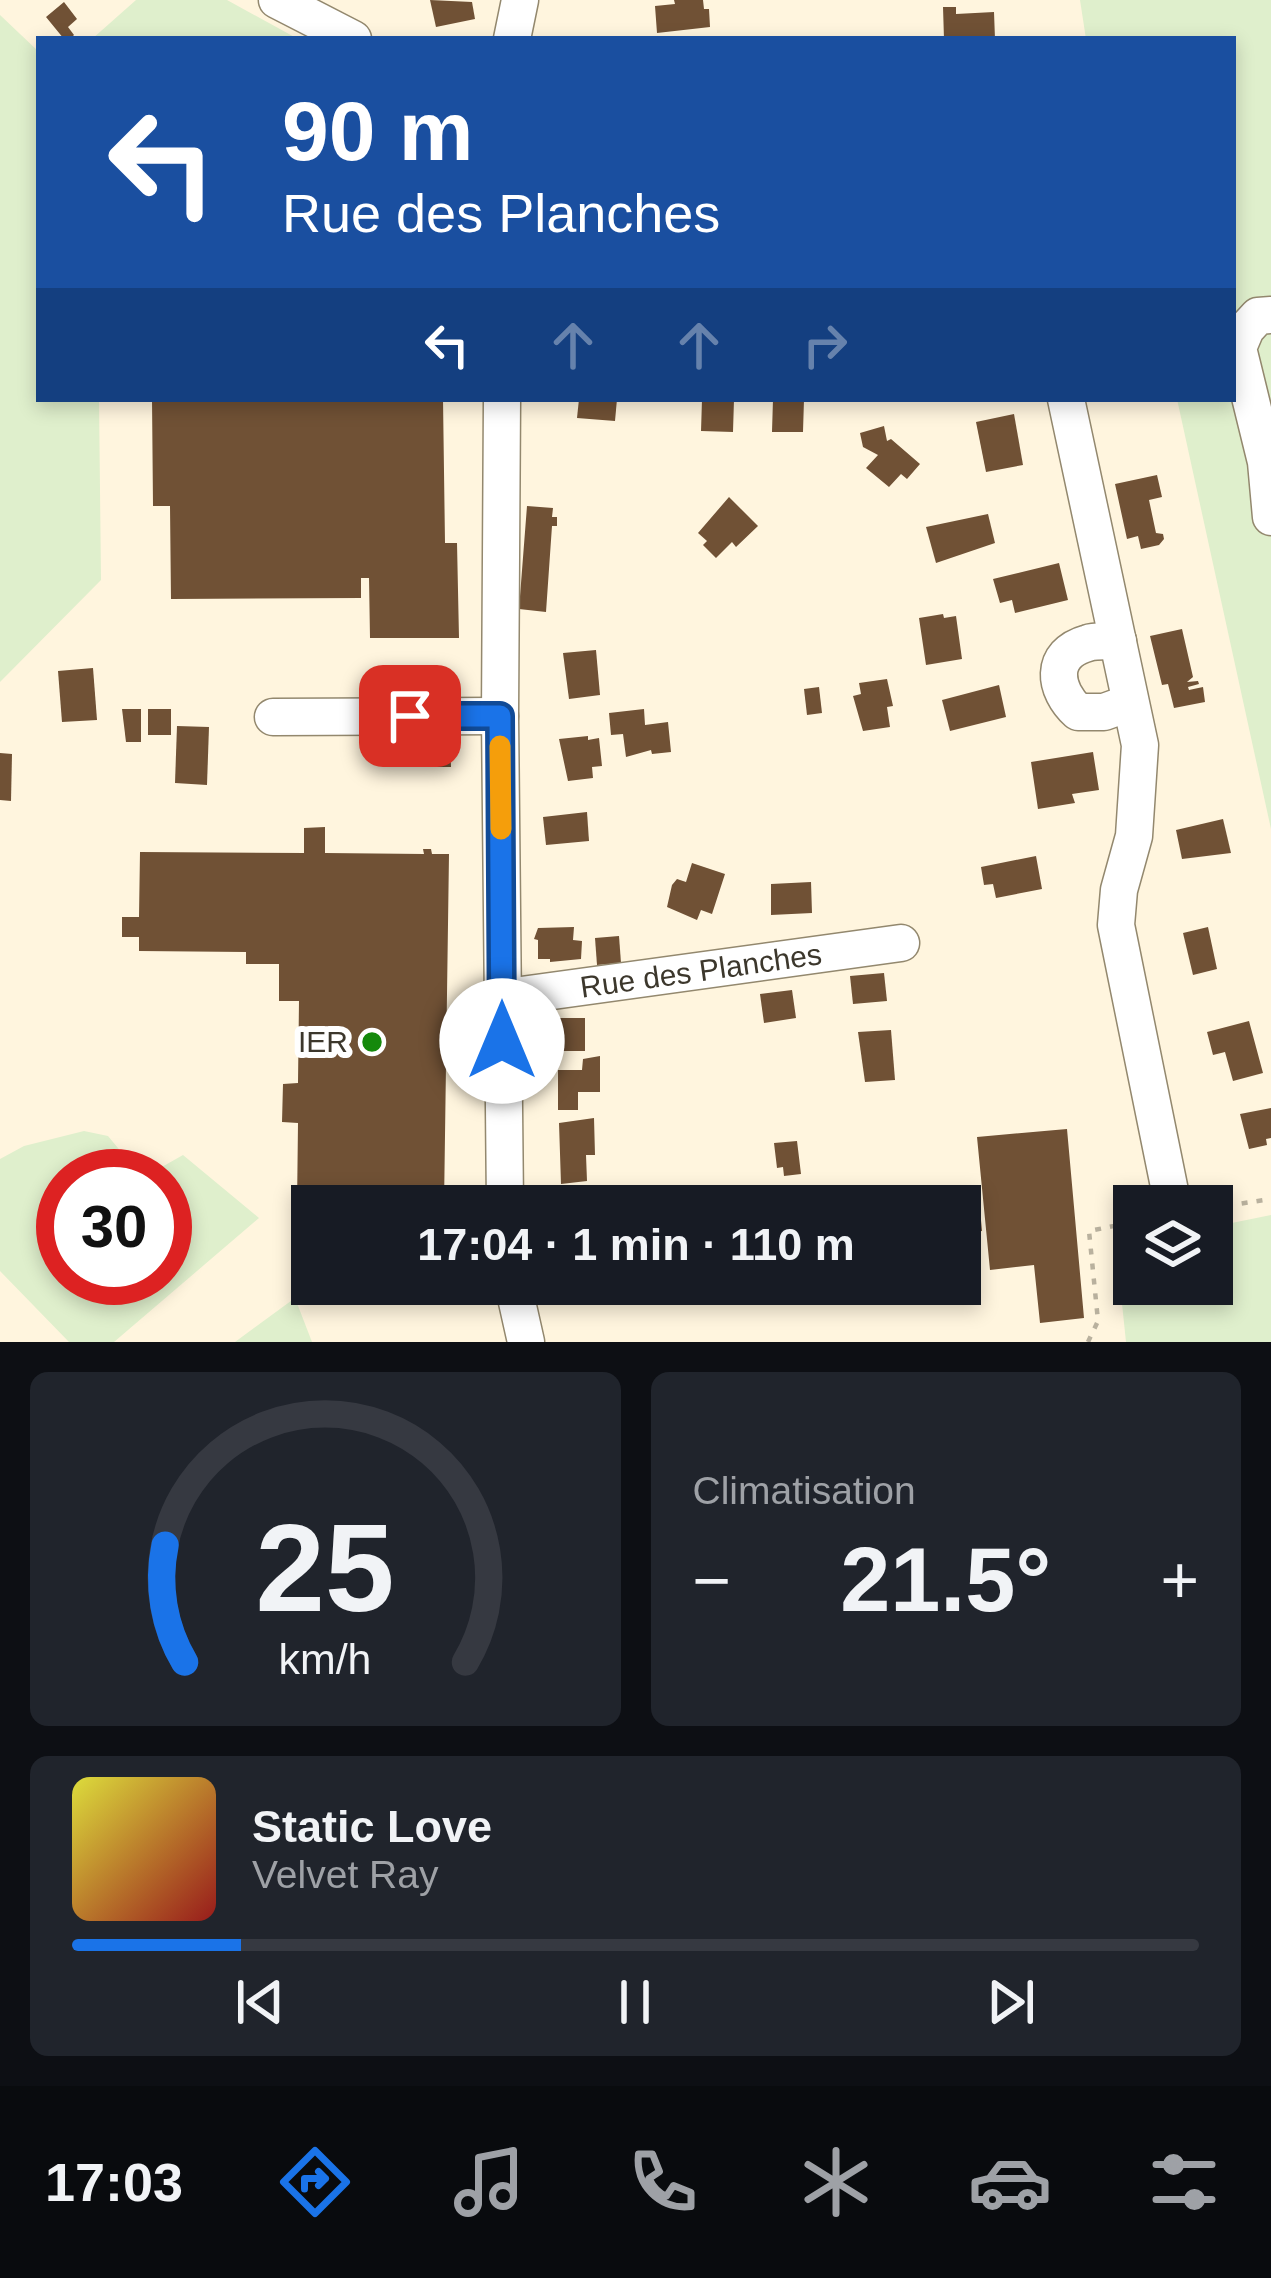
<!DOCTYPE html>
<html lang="fr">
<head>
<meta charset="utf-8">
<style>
	:root { --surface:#171b24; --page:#20242c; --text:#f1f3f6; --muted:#9ea1a6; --line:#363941; --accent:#1a73e8 }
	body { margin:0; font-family:Helvetica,sans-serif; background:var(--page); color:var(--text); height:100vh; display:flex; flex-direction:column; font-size:45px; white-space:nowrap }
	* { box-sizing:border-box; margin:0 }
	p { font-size:39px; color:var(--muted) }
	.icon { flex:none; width:66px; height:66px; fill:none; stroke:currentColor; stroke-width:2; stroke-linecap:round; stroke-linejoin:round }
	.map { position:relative; height:1342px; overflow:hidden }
	.side { display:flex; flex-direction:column; gap:30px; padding:30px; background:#0d0f14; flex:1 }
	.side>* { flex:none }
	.guide { position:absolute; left:36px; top:36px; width:1200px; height:366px; border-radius:0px; box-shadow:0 6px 18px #0003; background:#1a4fa0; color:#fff; overflow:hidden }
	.fabs { position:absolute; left:1113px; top:1185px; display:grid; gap:24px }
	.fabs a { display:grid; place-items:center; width:120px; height:120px; border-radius:0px; background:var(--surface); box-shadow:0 6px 18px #0003; font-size:60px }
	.speed { position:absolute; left:36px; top:1149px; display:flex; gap:24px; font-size:60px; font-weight:700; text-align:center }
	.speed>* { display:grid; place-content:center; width:156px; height:156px; border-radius:50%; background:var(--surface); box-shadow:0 6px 18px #0003; line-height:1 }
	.speed .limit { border:18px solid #d22; background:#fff; color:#111 }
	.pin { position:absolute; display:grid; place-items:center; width:102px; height:102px; color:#fff; margin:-51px; border-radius:24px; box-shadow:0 6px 18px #0006 }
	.me { position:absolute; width:132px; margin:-66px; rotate:0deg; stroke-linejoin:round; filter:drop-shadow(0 0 9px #0008) }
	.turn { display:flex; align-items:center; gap:42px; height:252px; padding:0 48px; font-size:54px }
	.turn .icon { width:156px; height:156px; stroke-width:2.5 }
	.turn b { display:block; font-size:84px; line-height:102px }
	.lanes { display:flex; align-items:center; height:114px; padding:0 48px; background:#0003; justify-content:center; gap:60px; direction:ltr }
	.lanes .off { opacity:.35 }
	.big { font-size:90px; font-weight:600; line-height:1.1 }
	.side .widget { flex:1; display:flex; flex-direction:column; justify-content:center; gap:18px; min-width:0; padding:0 42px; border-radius:18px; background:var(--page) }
	.side .dial { align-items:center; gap:0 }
	.dial svg { height:312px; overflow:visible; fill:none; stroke:var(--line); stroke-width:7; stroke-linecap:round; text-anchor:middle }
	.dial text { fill:var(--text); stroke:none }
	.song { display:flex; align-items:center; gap:36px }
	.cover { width:144px; height:144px; border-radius:18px; background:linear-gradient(135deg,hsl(60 70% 55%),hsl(0 70% 35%)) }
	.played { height:12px; border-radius:6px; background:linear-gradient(90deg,var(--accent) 15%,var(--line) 15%) }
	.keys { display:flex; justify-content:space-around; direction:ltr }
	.heat { display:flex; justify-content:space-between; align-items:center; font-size:66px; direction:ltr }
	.side .tiles { flex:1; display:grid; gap:30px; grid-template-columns:1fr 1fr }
	.widget:last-child { grid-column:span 2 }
	.trip { position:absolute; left:291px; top:1185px; width:690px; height:120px; border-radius:0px; background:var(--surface); box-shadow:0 6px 18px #0003; font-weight:600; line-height:120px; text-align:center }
	.menu { display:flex; height:192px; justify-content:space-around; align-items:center; background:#090b0e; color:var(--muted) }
	.menu .icon { width:84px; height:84px }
	.menu .current { color:var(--accent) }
	.menu b { font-size:54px; color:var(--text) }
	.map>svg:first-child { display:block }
	.green { fill:#dfefcc; fill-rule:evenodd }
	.building { fill:#705135 }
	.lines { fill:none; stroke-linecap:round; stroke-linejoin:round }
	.minor-casing { stroke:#93886e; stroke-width:39 }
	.path { stroke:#b9b19e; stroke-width:4.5; stroke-dasharray:6 9; stroke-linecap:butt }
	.minor { stroke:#fff; stroke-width:36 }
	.route-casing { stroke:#114b97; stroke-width:30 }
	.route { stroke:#1a73e8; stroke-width:21 }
	.slow { stroke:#f59e0b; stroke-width:21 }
	.poi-dot { fill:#15890c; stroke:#fff; stroke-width:4.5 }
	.labels { text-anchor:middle; stroke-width:12; stroke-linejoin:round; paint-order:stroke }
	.street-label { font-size:30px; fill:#3c372c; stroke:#fff }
	.poi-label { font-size:30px; fill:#3c372c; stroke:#fff; text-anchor:end }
</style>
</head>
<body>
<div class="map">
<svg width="1271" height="1342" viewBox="0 0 1271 1342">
	<rect width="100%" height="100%" fill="#fff5de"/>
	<!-- green -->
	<g class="green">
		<path d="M136 0H227L298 39H92Z"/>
		<path d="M1080 0H1271V829L1177 399H1233V39H1086Z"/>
		<path d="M0 15 39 52V399H99L101 580 0 682Z"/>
		<path d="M84 1131 108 1136 128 1160 153 1172 183 1155 259 1218 114 1342H69L0 1271V1159L24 1146ZM63 1176H165V1278H63Z"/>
		<path d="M1271 1215V1342H1126L1116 1246 1134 1242V1284H1212V1227Z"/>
		<path d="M295 1298 312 1342H235Z"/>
	</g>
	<!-- building -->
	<g class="building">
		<path d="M430 0 472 2 475 19 436 27Z"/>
		<path d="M674 0H703L704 9H709L710 27 657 33 655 6 675 4Z"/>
		<path d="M64 2 77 19 68 27 74 35 70 39H64L46 17Z"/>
		<path d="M943 7H956V14L994 12 995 39H944Z"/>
		<path d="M152 399H443L445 543H457L459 638H370L369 578H361V598L171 599 170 506H153Z"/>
		<path d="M579 399H617L615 421 577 418Z"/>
		<path d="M702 399H734L733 432 701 431Z"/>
		<path d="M773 399H804L803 432H772Z"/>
		<path d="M1014 414 1023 465 986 472 976 422Z"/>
		<path d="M884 426 887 441 891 439 920 464 907 479 901 474 889 487 866 468 878 455 863 447 860 433Z"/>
		<path d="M1157 475 1162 497 1149 500 1156 533 1163 534 1164 539 1159 545 1141 549 1138 536 1127 539 1115 484Z"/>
		<path d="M729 497 758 526 736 547 732 542 716 558 703 545 707 541 698 533Z"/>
		<path d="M527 506 553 508 552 517H557V526H552L546 612 519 609Z"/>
		<path d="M988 514 995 543 936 563 926 527Z"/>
		<path d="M1059 563 1068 600 1015 613 1012 600 1000 603 993 579Z"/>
		<path d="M943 614 944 618 956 616 962 659 926 665 919 618Z"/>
		<path d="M1182 629 1193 677 1187 682 1198 681 1199 684 1188 687 1189 690 1203 687 1205 702 1174 708 1168 684 1162 685 1150 636Z"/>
		<path d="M596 650 600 695 569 699 563 653Z"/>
		<path d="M93 668 97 720 62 722 58 671Z"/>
		<path d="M887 679 893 706 887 707 890 727 863 731 853 696 861 694 859 683Z"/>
		<path d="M999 685 1006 717 950 731 942 700Z"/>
		<path d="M819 687 822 713 807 715 804 689Z"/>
		<path d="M122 709H141V742H126Z"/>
		<rect x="148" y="709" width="23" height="26"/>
		<path d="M644 709 645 725 668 722 671 752 652 754 651 750 626 757 623 734 611 735 609 713Z"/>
		<path d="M177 726 209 727 207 785 175 783Z"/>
		<path d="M421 732H442V737H450L451 767H397V736L421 737Z"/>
		<path d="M588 736V740L599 738 602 766 592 767 593 778 568 781 559 739Z"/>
		<path d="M1093 752 1099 790 1072 794 1075 803 1038 809 1031 762Z"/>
		<path d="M0 753 12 754 11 801 0 800Z"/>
		<path d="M587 812 589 841 546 845 543 817Z"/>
		<path d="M1223 819 1231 853 1182 859 1176 830Z"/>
		<path d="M325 827V853L424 854 423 849H431L432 854H449L444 1206 297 1207 298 1123 282 1122 283 1084 298 1083 299 1001H279V964H246V952L139 951V937H122V917H139L140 852 304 853V828Z"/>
		<path d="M1036 856 1042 889 996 898 993 884 984 885 981 867Z"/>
		<path d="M692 863 725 874 712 914 701 910 697 920 667 907 672 885 677 879 686 882Z"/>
		<path d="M811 882 812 913 771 915V884Z"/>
		<path d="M574 927 573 940 582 941 581 959 550 962V959H538V940L534 939 538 928Z"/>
		<path d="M1208 927 1217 969 1193 975 1183 933Z"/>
		<path d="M619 936 621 963 597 965 595 938Z"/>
		<path d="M884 973 887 1001 853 1004 850 976Z"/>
		<path d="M792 990 796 1018 764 1023 760 994Z"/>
		<rect x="541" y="1018" width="44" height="33"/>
		<path d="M1249 1021 1263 1073 1233 1081 1225 1052 1213 1055 1207 1032Z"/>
		<path d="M891 1030 895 1080 865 1082 858 1032Z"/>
		<path d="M600 1056V1092H578V1110H558V1070H582L583 1059Z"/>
		<path d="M1271 1108V1138L1266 1139 1267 1145 1249 1149 1240 1114Z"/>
		<path d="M594 1118 595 1155H586L587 1181 561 1184 559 1123Z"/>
		<path d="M1067 1129 1084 1318 1040 1323 1034 1265 990 1270 977 1137Z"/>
		<path d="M797 1141 801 1174 784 1176 783 1167 777 1168 774 1143Z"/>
		<path d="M980 1209 982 1231 960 1234V1211Z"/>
	</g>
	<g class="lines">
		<!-- minor casing -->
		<g class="minor-casing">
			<g id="minor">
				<path d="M277 0 353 39"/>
				<path d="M512 39 520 0"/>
				<path d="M1271 315 1258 316 1246 329 1238 348 1266 462 1271 517"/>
				<path d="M502 399 500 716 505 1206"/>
				<path d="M1066 399 1140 745 1134 836 1119 890 1116 925 1173 1206"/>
				<path d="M1118 641C1109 642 1096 640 1088 643 1048 654 1054 690 1078 712H1104L1129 703"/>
				<path d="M273 717 500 716"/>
				<path d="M501 998 901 943"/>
				<path d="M513 1284 526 1342"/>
			</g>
		</g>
		<!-- path -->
		<g class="path">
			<path d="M1212 1208 1271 1199"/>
			<path d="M1088 1342 1098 1321 1089 1231 1134 1222"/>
		</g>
		<!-- minor -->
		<use href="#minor" class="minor"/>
	</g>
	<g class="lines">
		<!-- route casing -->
		<g class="route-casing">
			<path id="route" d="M410 716H500L502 1041"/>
		</g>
		<!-- route -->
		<use href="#route" class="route"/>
		<!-- slow -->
		<path class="slow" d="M500 746 501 829"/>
	</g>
	<!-- markers -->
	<circle class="poi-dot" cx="372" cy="1042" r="12"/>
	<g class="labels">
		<!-- street labels -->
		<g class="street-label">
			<text transform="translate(701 971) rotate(-8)" y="10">Rue des Planches</text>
		</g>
		<!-- poi labels -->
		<g class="poi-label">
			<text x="348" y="1052">IER</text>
		</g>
	</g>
</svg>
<div class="fabs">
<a><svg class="icon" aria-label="layers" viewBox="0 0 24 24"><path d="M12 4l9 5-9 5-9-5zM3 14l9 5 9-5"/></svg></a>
</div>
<div class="speed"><div class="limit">30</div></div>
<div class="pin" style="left:410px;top:716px;background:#d93025"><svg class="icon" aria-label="arrive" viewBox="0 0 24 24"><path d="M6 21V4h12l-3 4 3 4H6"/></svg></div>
<svg class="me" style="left:502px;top:1041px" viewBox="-20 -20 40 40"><circle r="19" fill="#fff"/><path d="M0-13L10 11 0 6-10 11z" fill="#1a73e8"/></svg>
<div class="trip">17:04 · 1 min · 110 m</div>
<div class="guide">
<div class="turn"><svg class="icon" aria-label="left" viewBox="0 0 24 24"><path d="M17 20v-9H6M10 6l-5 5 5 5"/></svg><div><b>90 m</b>Rue des Planches</div></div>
<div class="lanes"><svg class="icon" aria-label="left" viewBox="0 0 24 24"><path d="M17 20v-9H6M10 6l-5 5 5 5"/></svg><svg class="icon off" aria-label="ahead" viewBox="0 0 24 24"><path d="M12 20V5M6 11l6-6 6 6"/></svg><svg class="icon off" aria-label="ahead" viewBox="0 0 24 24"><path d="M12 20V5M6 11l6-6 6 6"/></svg><svg class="icon off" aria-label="right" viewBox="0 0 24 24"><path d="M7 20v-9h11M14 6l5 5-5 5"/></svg></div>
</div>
</div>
<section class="side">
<div class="tiles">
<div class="widget dial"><svg viewBox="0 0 100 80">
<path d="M14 69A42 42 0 1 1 86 69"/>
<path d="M14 69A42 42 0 0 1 9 39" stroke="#1a73e8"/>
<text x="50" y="56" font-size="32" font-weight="700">25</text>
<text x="50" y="72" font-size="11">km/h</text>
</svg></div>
<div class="widget"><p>Climatisation</p>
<div class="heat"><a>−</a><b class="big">21.5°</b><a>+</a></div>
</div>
<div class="widget">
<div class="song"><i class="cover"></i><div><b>Static Love</b><p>Velvet Ray</p></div></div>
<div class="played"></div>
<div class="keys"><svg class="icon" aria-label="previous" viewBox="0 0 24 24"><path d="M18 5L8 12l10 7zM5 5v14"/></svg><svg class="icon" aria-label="pause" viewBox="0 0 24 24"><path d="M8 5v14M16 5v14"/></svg><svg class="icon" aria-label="next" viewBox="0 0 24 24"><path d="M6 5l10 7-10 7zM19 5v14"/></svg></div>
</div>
</div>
</section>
<nav class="menu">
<b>17:03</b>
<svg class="icon current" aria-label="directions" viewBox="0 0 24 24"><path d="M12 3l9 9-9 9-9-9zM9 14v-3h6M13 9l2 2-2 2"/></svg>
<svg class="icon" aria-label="music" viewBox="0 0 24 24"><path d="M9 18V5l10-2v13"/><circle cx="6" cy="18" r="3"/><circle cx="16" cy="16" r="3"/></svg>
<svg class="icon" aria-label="phone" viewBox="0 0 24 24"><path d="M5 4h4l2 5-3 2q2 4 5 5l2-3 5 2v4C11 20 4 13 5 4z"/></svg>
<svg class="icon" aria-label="climate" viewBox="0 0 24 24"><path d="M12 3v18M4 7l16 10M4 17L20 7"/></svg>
<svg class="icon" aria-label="car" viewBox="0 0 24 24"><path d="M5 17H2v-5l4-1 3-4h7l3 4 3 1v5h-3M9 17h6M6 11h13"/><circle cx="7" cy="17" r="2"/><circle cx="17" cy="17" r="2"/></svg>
<svg class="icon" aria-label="filters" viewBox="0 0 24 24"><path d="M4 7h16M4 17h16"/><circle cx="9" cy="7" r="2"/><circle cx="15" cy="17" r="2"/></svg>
</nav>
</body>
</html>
